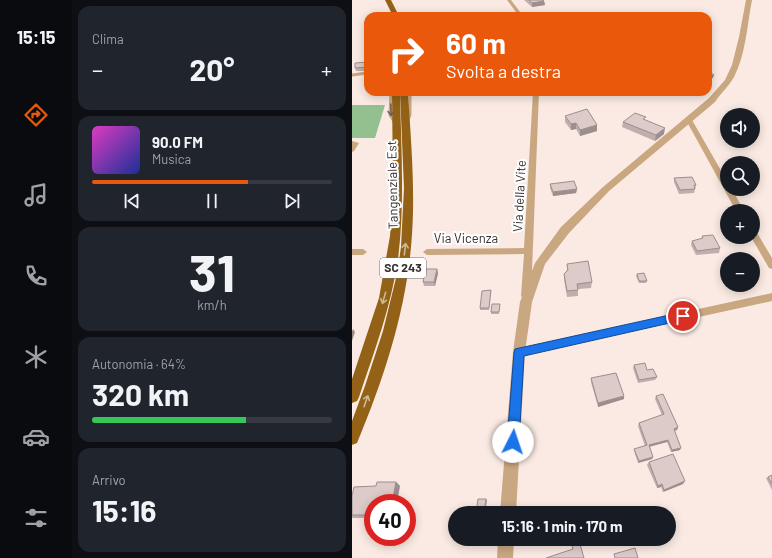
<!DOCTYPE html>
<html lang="it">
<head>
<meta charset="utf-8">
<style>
	:root { --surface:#171b24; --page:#20242c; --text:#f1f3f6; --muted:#9ea1a6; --line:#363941; --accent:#ea580c }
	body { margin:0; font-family:Barlow,sans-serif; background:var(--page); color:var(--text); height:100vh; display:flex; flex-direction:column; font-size:15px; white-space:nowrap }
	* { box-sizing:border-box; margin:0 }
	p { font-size:13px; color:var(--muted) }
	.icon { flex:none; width:22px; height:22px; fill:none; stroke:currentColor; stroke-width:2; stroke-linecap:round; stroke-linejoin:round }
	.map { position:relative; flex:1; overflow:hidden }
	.details { display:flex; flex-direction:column; gap:6px; padding:6px; background:#0d0f14; width:280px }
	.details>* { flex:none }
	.guide { position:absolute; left:12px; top:12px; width:348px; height:84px; border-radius:12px; box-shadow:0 2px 10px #0003; background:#ea580c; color:#fff; overflow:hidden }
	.tools { position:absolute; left:368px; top:108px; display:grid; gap:8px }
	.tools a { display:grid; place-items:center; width:40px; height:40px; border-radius:50%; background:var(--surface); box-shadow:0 2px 10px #0003; font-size:20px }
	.speed { position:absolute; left:12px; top:494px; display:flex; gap:8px; font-size:20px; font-weight:700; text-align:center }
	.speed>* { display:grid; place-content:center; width:52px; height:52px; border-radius:50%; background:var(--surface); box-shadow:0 2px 10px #0003; line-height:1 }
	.speed .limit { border:6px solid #d22; background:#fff; color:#111 }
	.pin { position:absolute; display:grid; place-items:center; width:34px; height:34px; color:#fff; margin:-17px; border:2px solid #fff; border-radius:50%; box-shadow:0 1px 4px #0007 }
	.me { position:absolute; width:44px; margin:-22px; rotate:4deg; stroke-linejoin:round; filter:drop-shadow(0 0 3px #0008) }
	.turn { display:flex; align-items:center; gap:14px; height:84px; padding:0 16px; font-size:18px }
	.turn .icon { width:52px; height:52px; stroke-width:2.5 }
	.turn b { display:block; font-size:28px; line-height:34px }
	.big { font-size:30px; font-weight:700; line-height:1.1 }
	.details .widget { flex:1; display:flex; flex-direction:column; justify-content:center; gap:6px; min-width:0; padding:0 14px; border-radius:12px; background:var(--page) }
	.details .dial { align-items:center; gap:0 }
	.dial b { font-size:52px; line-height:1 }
	.song { display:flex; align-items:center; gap:12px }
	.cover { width:48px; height:48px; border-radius:6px; background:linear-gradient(135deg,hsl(310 70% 55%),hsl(230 70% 35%)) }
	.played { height:4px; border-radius:2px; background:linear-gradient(90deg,var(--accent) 65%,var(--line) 65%) }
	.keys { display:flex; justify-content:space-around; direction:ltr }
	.heat { display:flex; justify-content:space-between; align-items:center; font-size:22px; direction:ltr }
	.charge { height:6px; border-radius:3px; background:linear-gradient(90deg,#34c759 64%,var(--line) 0) }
	.trip { position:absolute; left:96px; top:506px; width:228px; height:40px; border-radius:20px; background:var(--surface); box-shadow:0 2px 10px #0003; font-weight:700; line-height:40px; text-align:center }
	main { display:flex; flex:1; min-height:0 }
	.tabs { display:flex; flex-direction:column; width:72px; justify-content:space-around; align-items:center; background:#090b0e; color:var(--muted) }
	.tabs .icon { width:28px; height:28px }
	.tabs .selected { color:var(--accent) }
	.tabs b { font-size:18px; color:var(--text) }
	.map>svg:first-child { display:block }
	.forest { fill:#94c08f }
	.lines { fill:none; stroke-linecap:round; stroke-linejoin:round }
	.service { stroke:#c8a781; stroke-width:3 }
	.minor { fill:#c8a781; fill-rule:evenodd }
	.tertiary { fill:#c8a781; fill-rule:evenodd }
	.trunk { fill:#936216; fill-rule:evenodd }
	.wall { fill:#beafad }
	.shaded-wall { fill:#9b8e8d }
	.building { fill:#ddcbc9; stroke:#9b8e8d }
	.oneway { stroke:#70604f }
	.oneway2 { stroke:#ceb896 }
	.route { fill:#1a73e8; stroke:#114b97 }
	.labels { text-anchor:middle; stroke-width:4; stroke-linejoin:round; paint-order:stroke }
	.shield { fill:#fff; stroke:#726e6d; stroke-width:1 }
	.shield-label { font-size:12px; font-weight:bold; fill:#36302e }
	.street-label { font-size:13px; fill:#36302e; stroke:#fff }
</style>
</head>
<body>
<main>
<nav class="tabs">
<b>15:15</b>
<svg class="icon selected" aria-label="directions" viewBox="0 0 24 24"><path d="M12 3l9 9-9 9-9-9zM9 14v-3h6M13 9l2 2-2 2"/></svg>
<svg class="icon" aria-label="music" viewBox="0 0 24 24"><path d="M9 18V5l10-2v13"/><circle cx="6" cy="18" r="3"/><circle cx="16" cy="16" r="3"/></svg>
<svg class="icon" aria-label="phone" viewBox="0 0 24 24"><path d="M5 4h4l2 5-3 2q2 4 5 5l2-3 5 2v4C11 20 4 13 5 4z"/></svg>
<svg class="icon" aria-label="climate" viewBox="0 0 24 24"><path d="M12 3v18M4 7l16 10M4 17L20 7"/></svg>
<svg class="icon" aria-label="car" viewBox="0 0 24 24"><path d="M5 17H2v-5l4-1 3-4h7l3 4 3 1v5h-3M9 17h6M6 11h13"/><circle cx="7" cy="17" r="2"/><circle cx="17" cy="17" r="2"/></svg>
<svg class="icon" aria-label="filters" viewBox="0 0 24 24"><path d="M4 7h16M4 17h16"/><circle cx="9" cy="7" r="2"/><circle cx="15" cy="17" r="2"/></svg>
</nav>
<section class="details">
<div class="widget"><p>Clima</p>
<div class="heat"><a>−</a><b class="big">20°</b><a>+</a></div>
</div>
<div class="widget">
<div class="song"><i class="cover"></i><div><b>90.0 FM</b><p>Musica</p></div></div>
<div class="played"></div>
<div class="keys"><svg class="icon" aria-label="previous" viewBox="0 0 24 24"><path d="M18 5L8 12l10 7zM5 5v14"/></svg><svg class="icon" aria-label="pause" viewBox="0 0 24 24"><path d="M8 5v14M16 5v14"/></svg><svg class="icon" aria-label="next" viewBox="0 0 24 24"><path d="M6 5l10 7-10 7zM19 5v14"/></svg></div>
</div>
<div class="widget dial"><b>31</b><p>km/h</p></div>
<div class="widget"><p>Autonomia · 64%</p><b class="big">320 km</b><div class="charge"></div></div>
<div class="widget"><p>Arrivo</p><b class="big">15:16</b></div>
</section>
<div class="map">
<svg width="420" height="558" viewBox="0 0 420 558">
	<rect width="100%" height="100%" fill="#faeae3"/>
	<!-- forest -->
	<path class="forest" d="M0 105H33L23 138H0Z"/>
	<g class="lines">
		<!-- service -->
		<g class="service">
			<path d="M0 75 15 73"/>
			<path d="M39 92 38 115 43 123"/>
			<path d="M55 122 58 115V92"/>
		</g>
		<!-- minor -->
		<g class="minor">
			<path d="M155 0H159L171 16H167Z"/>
			<path d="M181 92H187L179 296 177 299H171L169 296 172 254 75 255 71 252 75 249 172 248Z"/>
			<path d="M337 118 340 120 375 181V189H380L392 211H384L334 120Z"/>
			<path d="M0 141 7 143 2 151 0 152Z"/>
			<path d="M401 230 404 231 420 258V269L417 268 399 237H401Z"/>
			<path d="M0 249H11L15 252 11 255H0Z"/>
			<path d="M420 293V301L167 356 163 355 162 352 163 349 167 348Z"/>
		</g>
		<!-- tertiary -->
		<g class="tertiary">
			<path d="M394 0H400C395 25 394 54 382 77 377 86 369 93 363 102L257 191 217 233 193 264 180 302 173 352 164 513H148L161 352 168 302 183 263 209 227 251 187 357 98 373 80 380 65 387 37Z"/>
			<path d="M146 539H162L161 558H145Z"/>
		</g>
		<!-- trunk -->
		<g class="trunk">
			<path d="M33 0H39L47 16H41Z"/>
			<path d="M40 92H48C49 148 53 204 46 259 39 307 22 352 7 397L5 401 0 403V379L27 298 38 236 41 188Z"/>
			<path d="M48 92H56C59 143 64 195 59 247 53 314 31 381 5 443L0 445V421L13 386 31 331 45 274 49 247 52 188Z"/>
		</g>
	</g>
	<!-- wall -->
	<g class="wall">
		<path d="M172 0H191L192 1 193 5 180 7Z"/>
		<path d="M16 62V71H4L3 68Z"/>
		<path d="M213 116 245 125V131L228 136 224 129 219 130 213 122Z"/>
		<path d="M293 120 312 134 303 141 270 127 271 122Z"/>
		<path d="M322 178 344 185 342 193 327 194 322 182Z"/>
		<path d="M198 184 225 189 224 193 201 196 198 188Z"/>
		<path d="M350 236 368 248 367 253 344 255 339 245 340 241 350 239Z"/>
		<path d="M215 264 240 282 239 288 226 289V296L215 297 212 279V274L215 270Z"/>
		<path d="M85 269 86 273 83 286H72L71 282Z"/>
		<path d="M285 274 295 281 294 283H287L284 276Z"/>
		<path d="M139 290V292L137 310H128V308Z"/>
		<path d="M148 304 147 314H139V312Z"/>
		<path d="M282 365 295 370 305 377 303 380 286 383 281 368Z"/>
		<path d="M239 378 272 399 246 407 239 382Z"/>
		<path d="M304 396 326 427 325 430 322 431 328 450 319 452 315 442 297 447 301 457 300 459 286 463 282 451V449L293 446 286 426 287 423 310 415 303 399Z"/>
		<path d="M297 462 331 484 311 492 309 487 305 488 295 465Z"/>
		<path d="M420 475V490L414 478Z"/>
		<path d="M44 482 48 486 21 503V518H0V496L24 486Z"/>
	</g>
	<!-- shaded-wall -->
	<g class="shaded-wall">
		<path d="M192 1 193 5 180 7V3Z"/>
		<path d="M362 75 361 78 356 80V76Z"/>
		<path d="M224 123V129L219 130V124Z"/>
		<path d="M245 125V131L228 136V130Z"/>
		<path d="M313 128 312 134 303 141 304 135Z"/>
		<path d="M225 189 224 193 201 196V192Z"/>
		<path d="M85 269 86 273 83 286 82 282Z"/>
		<path d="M1 329 3 332 0 341V331Z"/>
		<path d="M272 396V399L246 407V403Z"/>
		<path d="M326 427 325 430 320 431 322 429Z"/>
		<path d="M316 440 315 442 296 447 297 445Z"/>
		<path d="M329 448 328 450 319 452 320 450Z"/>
		<path d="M301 457 300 459 286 463 287 461Z"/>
		<path d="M333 481 331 484 311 492 312 490Z"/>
		<path d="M44 482 48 486 45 503H40Z"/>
		<path d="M310 484 309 487 305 488 306 486Z"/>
		<path d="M134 499 135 500 133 513H132Z"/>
	</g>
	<!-- building -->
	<g class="building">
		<path d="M177 0H191L192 1 180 3Z"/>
		<path d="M16 62V67L3 68V63Z"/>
		<path d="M356 71 362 75 356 76Z"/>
		<path d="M235 109 245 125 228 130 224 123 219 124 213 116Z"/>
		<path d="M283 113 294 117 291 119 313 128 304 135 271 122Z"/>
		<path d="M340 177 344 185H342L343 189 328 190 322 178Z"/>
		<path d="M222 181 225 189 201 192 198 184Z"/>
		<path d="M361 235 368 248 345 251 340 241 351 238 350 236Z"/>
		<path d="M236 261 240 282 225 284 226 290 215 291 212 274 216 270 215 264Z"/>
		<path d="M74 269H85L82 282H71Z"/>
		<path d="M292 273 295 281H287L285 274Z"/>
		<path d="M139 290 137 308H128L130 291Z"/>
		<path d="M140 304H148L147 312H139Z"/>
		<path d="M293 363 295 370 301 369 305 377 287 380 282 365Z"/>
		<path d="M264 373 272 396 246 403 239 378Z"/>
		<path d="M311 394 326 427 322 429 329 448 320 450 316 440 297 445 301 457 287 461 282 449 295 445 287 423 312 414 304 396Z"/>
		<path d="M321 454 333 481 312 490 310 484 306 486 297 462Z"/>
		<path d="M420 475V484L416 477Z"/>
		<path d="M25 482H44L40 503H21V515H0V496L2 487 24 486Z"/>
		<path d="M126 499H134L132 513H124Z"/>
		<path d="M218 539H231L232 543 228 544 232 558H194L221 549Z"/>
		<path d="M283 548 286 558H263L262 554Z"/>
	</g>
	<!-- one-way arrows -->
	<defs><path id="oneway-shaft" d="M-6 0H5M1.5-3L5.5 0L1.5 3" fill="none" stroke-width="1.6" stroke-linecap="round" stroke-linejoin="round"/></defs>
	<use class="oneway" href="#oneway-shaft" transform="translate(39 110) rotate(88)"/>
	<g class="oneway2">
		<use href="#oneway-shaft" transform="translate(53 249) rotate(-83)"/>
		<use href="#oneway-shaft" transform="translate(32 298) rotate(106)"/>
		<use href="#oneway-shaft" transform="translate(14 401) rotate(-71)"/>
	</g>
	<!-- route -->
	<path class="route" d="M331 312 334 313 335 316 334 319 331 320 172 356 167 442 165 446 161 448 157 446 155 442 162 352 163 349Z"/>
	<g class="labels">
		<!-- shield labels -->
		<rect class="shield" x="28" y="258" width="46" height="20" rx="3"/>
		<g class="shield-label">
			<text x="51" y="272">SC 243</text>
		</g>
		<!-- street labels -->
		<g class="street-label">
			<text transform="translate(40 185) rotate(-91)" y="5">Tangenziale Est</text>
			<text transform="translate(167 196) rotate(-87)" y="5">Via della Vite</text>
			<text x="114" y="243">Via Vicenza</text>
		</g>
	</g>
</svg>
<div class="tools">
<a><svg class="icon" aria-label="sound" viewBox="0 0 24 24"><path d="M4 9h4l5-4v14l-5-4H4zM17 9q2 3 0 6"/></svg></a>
<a><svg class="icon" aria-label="search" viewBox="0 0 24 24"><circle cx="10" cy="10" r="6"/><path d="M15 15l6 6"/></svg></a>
<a>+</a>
<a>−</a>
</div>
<div class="speed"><div class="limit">40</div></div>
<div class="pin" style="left:331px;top:316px;background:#d93025"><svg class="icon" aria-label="arrive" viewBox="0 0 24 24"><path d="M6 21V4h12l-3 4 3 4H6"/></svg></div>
<svg class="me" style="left:161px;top:442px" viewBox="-20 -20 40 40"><circle r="19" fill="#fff"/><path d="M0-13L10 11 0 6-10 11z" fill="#1a73e8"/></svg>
<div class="trip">15:16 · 1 min · 170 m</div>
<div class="guide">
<div class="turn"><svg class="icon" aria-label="right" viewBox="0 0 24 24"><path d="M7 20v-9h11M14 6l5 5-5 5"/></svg><div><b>60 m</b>Svolta a destra</div></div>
</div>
</div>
</main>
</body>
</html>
